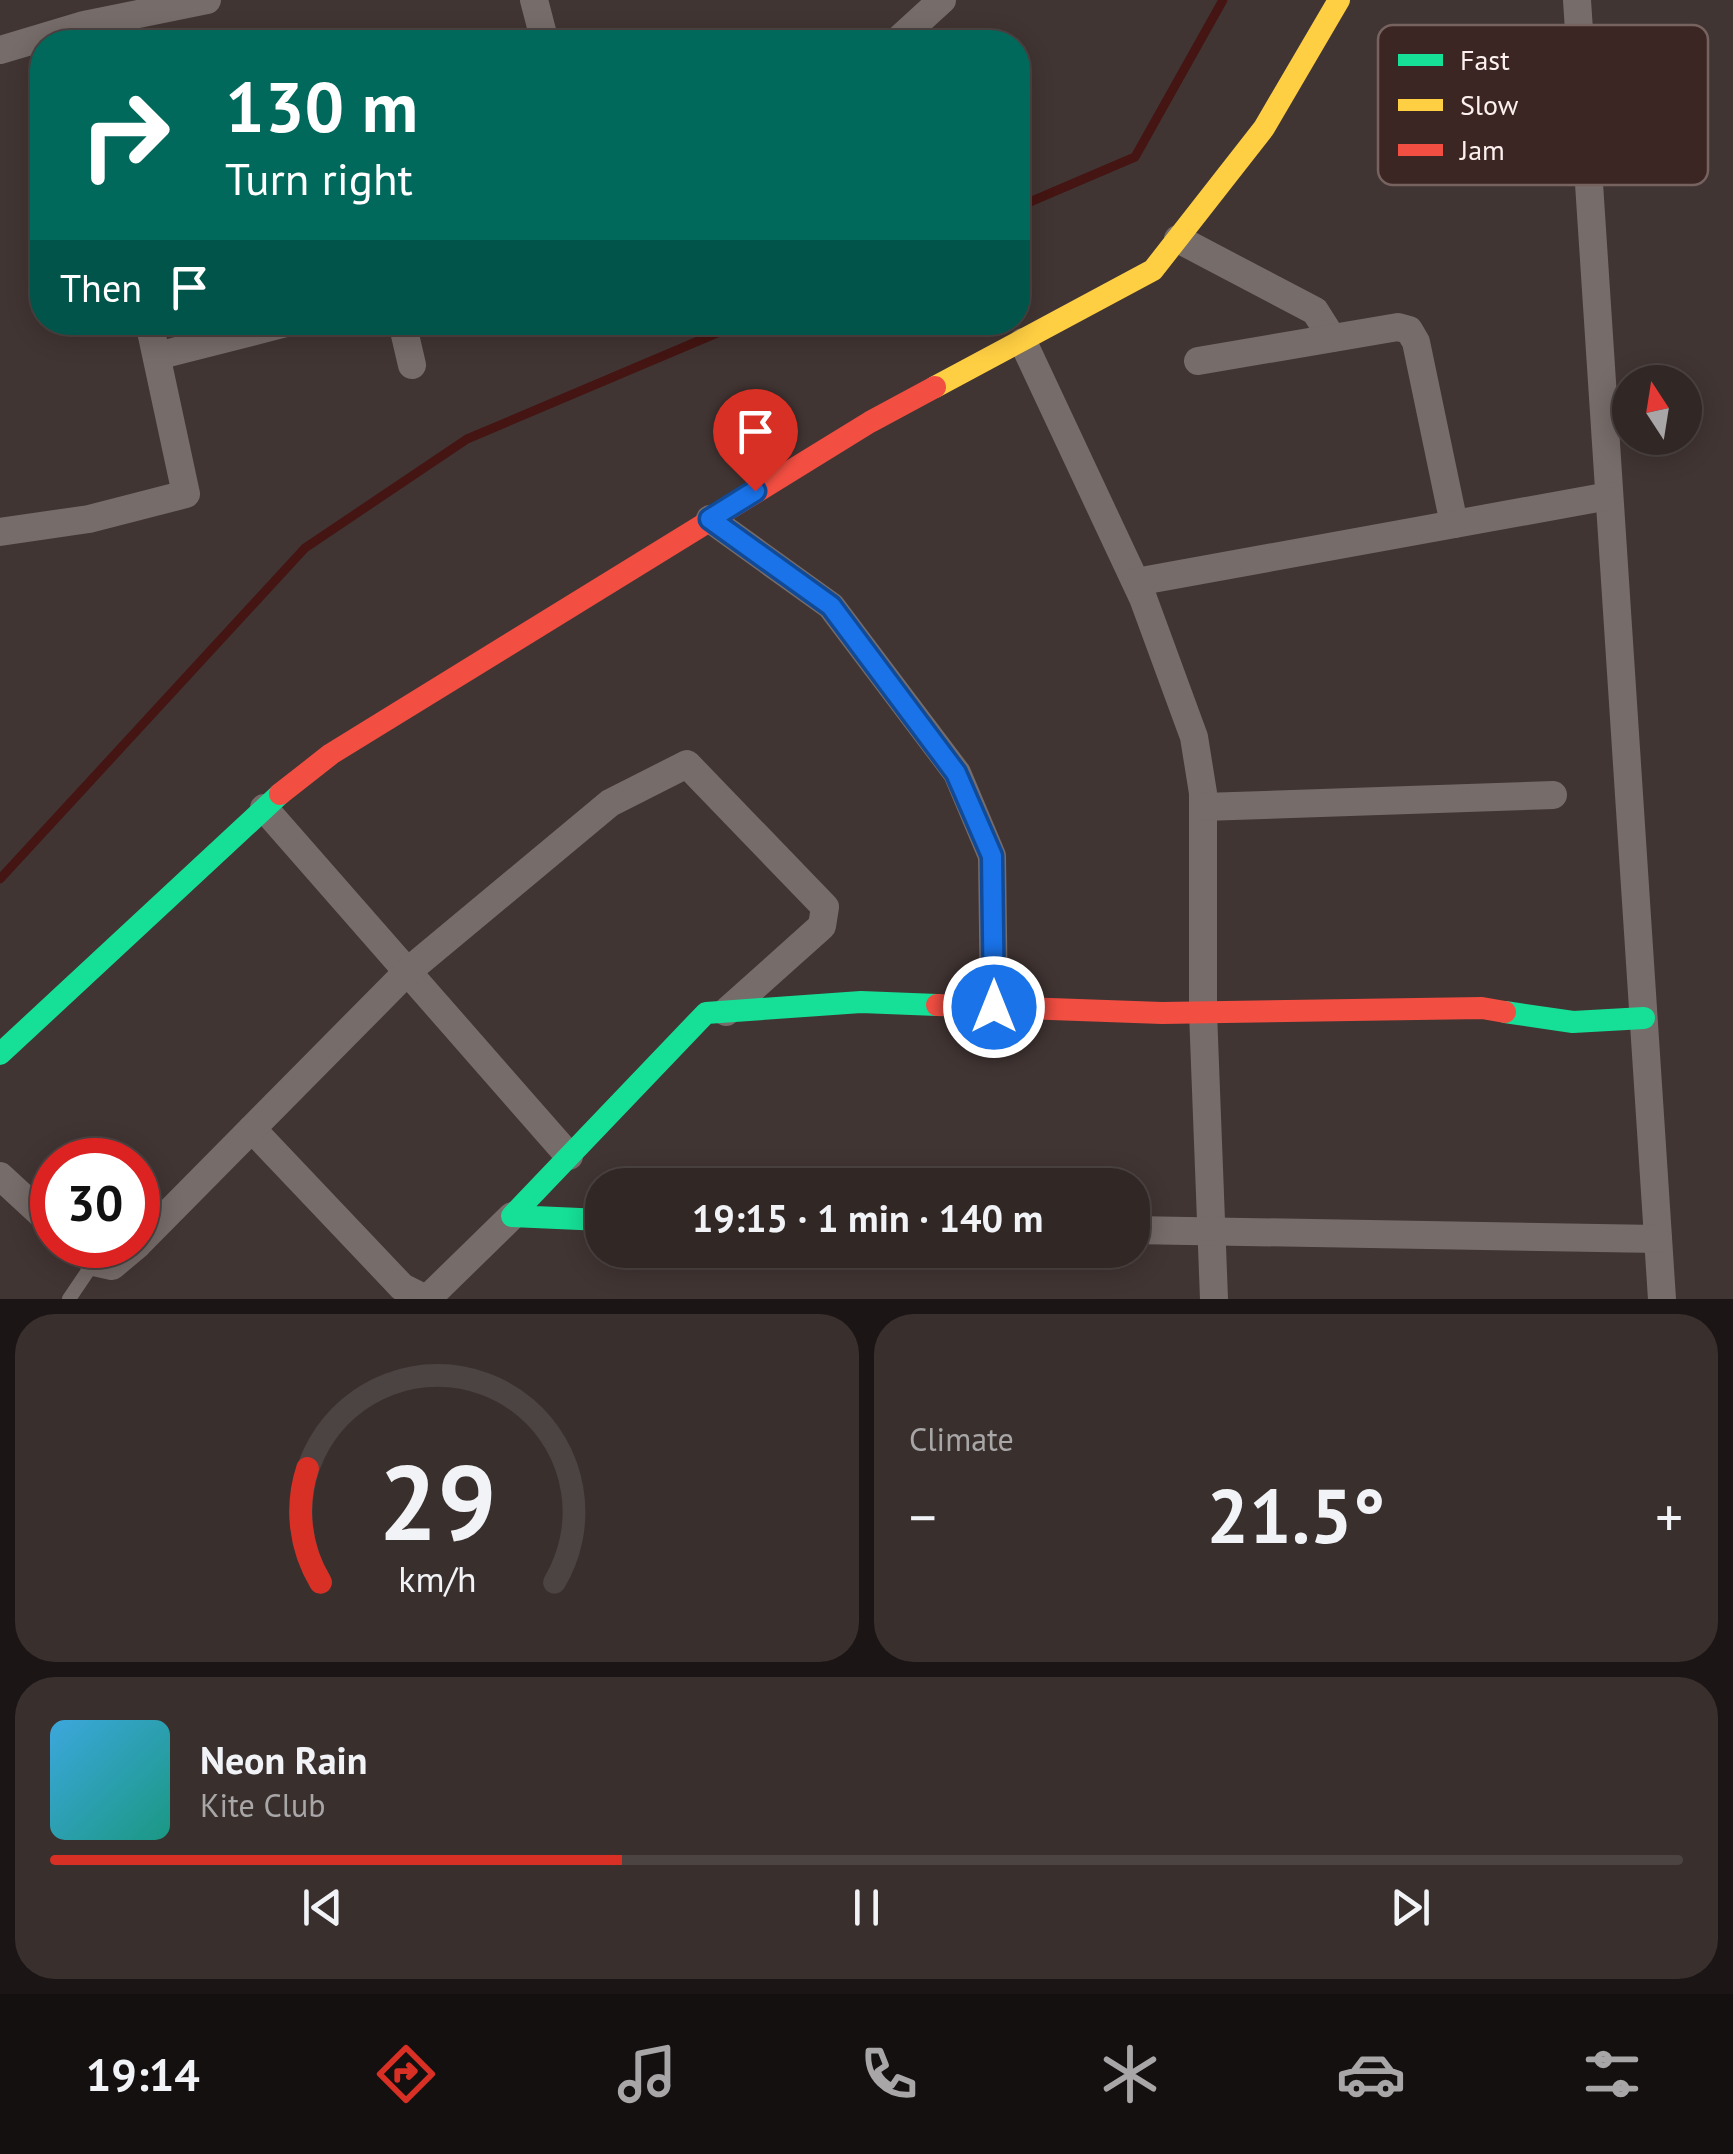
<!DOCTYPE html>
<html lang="en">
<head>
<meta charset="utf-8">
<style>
	:root { --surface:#312826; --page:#39302e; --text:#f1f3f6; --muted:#a8a6a7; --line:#4c4443; --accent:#d93025 }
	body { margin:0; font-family:"PT Sans",sans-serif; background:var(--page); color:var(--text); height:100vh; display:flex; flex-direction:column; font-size:38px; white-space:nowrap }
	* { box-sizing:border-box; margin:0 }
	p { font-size:32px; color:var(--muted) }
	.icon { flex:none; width:55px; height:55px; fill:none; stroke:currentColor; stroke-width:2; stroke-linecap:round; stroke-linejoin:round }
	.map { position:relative; height:1299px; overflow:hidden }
	.side { display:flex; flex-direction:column; gap:15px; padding:15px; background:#1b1615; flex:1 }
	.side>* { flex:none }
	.top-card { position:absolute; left:30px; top:30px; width:1000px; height:305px; border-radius:40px; box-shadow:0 5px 25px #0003,0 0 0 2px var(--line); background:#00695c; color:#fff; overflow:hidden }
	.needle { width:65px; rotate:348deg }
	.fabs { position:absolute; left:1612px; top:365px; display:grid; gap:20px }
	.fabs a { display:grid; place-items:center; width:90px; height:90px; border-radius:50%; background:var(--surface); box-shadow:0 5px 25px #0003,0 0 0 2px var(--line); font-size:50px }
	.speed { position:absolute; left:30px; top:1138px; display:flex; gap:20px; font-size:50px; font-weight:700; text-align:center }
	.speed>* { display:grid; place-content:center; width:130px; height:130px; border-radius:50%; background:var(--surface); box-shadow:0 5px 25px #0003,0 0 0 2px var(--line); line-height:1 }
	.speed .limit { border:15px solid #d22; background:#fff; color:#111 }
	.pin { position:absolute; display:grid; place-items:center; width:85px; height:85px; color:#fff; margin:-102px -42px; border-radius:50% 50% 50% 0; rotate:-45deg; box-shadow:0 0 10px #0007 }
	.pin .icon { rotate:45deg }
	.me { position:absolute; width:110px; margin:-55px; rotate:0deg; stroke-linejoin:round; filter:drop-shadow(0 0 8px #0008) }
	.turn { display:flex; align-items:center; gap:35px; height:210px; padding:0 30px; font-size:45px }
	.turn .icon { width:130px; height:130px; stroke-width:2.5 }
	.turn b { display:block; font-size:70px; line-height:85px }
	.then { display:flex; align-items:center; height:95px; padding:0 30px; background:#0003; gap:20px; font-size:38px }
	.big { font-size:75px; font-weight:700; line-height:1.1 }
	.side .tile { flex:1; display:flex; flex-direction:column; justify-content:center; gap:15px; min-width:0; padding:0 35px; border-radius:40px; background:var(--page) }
	.side .dial { align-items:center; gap:0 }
	.dial svg { height:260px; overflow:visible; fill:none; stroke:var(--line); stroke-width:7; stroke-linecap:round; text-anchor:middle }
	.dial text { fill:var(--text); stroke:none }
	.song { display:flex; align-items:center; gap:30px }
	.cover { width:120px; height:120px; border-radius:15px; background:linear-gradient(135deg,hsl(200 70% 55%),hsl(170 70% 35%)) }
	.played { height:10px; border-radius:5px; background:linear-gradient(90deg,var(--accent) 35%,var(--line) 35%) }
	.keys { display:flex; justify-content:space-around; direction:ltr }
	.heat { display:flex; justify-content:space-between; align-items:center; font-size:55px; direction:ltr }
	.side .tiles { flex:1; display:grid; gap:15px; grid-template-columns:1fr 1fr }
	.tile:last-child { grid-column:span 2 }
	.trip { position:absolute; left:585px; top:1168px; width:565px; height:100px; border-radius:40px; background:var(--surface); box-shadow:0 5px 25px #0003,0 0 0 2px var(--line); font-weight:700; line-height:100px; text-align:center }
	.tab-bar { display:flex; height:160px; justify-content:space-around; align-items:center; background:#14100f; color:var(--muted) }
	.tab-bar .icon { width:70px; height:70px }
	.tab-bar .selected { color:var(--accent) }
	.tab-bar b { font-size:45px; color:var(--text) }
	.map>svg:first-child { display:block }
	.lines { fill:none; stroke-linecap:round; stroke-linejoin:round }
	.stream { stroke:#441512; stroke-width:9 }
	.lane { stroke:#766c6a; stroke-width:14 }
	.street { stroke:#766c6a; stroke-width:28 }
	.fast { stroke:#16e098; stroke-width:22 }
	.slow { stroke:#ffcf43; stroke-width:22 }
	.jam { stroke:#f24e42; stroke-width:22 }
	.route-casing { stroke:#114b97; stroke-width:25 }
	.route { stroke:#1a73e8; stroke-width:18 }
	.key { fill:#3c2623; stroke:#766360; stroke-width:2.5 }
	.key-label { font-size:28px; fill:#fdf1ef }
</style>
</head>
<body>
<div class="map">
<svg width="1733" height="1299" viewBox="0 0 1733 1299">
	<rect width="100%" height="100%" fill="#413533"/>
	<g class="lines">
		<!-- stream -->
		<g class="stream">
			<path d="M1018 207 1135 157 1223 0"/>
			<path d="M0 879 305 548 467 439 743 322"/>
		</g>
		<!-- lane -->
		<path class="lane" d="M69 1299 94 1262"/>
		<!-- street -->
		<g class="street">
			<path d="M534 0 545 42"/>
			<path d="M1577 0 1662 1299"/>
			<path d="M896 42 942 0"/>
			<path d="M0 50 84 25 207 0"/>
			<path d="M1178 239 1315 311 1332 338"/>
			<path d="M402 322 412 365"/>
			<path d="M1023 342 1143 598 1194 737 1203 793V1012L1214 1299"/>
			<path d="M157 356 290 322"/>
			<path d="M1198 361 1398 327 1409 330 1416 342 1454 524"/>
			<path d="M710 519 831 606 957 773 992 856 994 1007"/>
			<path d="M0 532 89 519 186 494 149 322"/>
			<path d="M1136 582 1609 496"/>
			<path d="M1203 807 1553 795"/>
			<path d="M264 808 569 1156"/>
			<path d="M252 1129 402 1287 426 1299"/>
			<path d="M0 1176 52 1224"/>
			<path d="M1132 1230 1658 1239"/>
			<path d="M138 1244 407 972 610 803 687 764 825 907 822 926 726 1012"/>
			<path d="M76 1245 94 1262 112 1266 137 1245"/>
			<path d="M427 1299 512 1216"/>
		</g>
		<!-- fast -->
		<g class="fast">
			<path d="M1505 1012 1573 1022 1644 1018"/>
			<path d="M0 1054 280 794"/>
			<path d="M602 1220 512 1216 706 1013 861 1002 937 1005"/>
		</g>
		<!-- slow -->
		<path class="slow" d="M935 387 1153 270 1264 128 1339 0"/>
		<!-- jam -->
		<g class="jam">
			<path d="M280 794 331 754 870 422 935 387"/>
			<path d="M937 1005 1162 1013 1482 1008 1505 1012"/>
		</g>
	</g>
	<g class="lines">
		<!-- route casing -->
		<g class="route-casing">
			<path id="route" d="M755 491 710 519 831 606 956 773 992 856 994 1007"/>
		</g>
		<!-- route -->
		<use href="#route" class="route"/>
	</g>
	<!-- legend -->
	<rect x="1378" y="25" width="330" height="160" rx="15" class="key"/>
	<rect x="1398" y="54" width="45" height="12" fill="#16e098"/>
	<rect x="1398" y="99" width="45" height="12" fill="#ffcf43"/>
	<rect x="1398" y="144" width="45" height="12" fill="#f24e42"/>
	<g class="key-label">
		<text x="1460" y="70">Fast</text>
		<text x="1460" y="115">Slow</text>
		<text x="1460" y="160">Jam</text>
	</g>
</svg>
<div class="fabs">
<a><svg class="needle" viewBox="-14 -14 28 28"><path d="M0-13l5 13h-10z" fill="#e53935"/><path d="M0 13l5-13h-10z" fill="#a8a6a7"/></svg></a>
</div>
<div class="speed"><div class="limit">30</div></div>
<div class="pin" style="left:755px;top:491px;background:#d93025"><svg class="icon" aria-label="arrive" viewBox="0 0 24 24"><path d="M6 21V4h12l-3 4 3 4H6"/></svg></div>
<svg class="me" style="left:994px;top:1007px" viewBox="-20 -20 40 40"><circle r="17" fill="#1a73e8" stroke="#fff" stroke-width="3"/><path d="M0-11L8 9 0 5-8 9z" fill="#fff"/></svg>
<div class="trip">19:15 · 1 min · 140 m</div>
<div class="top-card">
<div class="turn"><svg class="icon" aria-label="right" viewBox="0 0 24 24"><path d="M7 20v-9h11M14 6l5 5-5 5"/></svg><div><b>130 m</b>Turn right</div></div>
<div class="then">Then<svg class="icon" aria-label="arrive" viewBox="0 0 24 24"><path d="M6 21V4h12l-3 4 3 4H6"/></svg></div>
</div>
</div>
<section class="side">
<div class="tiles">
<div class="tile dial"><svg viewBox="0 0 100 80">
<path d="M14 69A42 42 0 1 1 86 69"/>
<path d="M14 69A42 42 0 0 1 10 34" stroke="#d93025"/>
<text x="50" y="56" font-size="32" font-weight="700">29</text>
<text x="50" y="72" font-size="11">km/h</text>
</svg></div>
<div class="tile"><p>Climate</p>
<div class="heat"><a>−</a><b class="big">21.5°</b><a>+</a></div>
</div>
<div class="tile">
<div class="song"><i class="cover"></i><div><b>Neon Rain</b><p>Kite Club</p></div></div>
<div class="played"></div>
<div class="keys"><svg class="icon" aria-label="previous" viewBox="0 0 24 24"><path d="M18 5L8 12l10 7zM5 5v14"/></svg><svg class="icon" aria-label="pause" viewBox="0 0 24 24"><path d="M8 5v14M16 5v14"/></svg><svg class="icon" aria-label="next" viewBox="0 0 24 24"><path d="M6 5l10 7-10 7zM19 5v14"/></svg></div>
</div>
</div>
</section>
<nav class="tab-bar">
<b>19:14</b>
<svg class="icon selected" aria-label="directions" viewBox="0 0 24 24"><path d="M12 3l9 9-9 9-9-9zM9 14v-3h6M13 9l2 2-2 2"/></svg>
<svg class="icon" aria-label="music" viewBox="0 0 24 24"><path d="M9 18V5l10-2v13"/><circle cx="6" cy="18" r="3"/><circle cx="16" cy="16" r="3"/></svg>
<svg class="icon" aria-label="phone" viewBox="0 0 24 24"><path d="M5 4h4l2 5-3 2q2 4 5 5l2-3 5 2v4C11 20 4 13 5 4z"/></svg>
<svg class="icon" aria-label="climate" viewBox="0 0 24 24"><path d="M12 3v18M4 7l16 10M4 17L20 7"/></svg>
<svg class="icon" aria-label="car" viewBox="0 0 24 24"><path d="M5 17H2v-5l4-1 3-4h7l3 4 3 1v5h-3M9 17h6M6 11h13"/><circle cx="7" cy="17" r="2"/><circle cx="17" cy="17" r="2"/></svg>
<svg class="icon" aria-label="filters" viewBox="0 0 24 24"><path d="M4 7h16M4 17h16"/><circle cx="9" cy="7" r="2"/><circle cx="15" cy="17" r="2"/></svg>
</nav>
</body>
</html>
